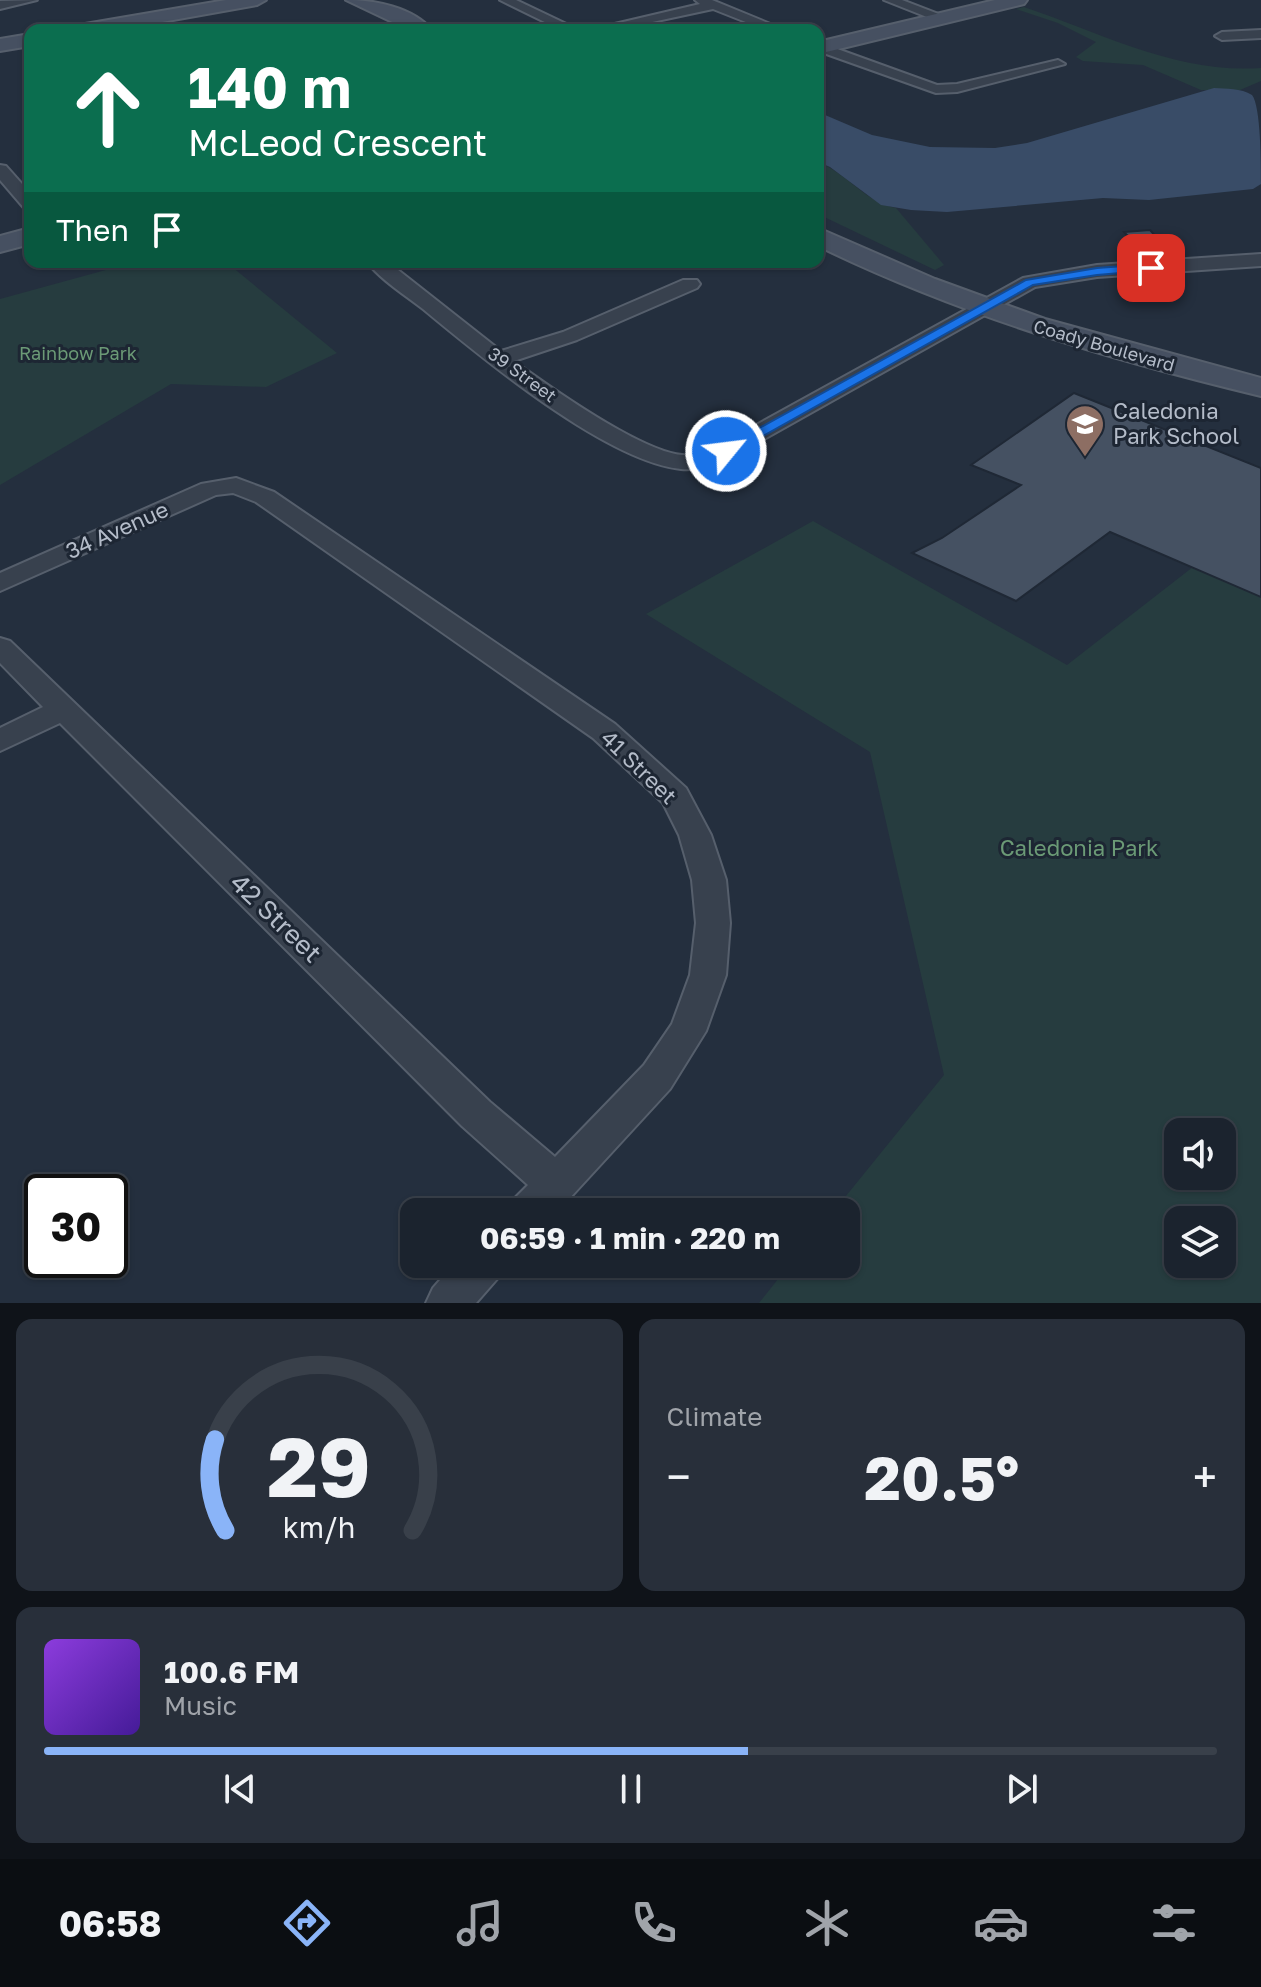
<!DOCTYPE html>
<html lang="en">
<head>
<meta charset="utf-8">
<style>
	:root { --surface:#1b232e; --page:#282f3a; --text:#f1f3f6; --muted:#a0a4aa; --line:#39404a; --accent:#8ab4f8 }
	body { margin:0; font-family:"Golos Text",sans-serif; background:var(--page); color:var(--text); height:100vh; display:flex; flex-direction:column; font-size:30px; white-space:nowrap }
	* { box-sizing:border-box; margin:0 }
	p { font-size:26px; color:var(--muted) }
	.icon { flex:none; width:44px; height:44px; fill:none; stroke:currentColor; stroke-width:2; stroke-linecap:round; stroke-linejoin:round }
	.map { position:relative; height:1303px; overflow:hidden }
	.sheet { display:flex; flex-direction:column; gap:16px; padding:16px; background:#0f1319; flex:1 }
	.sheet>* { flex:none }
	.hud { position:absolute; left:24px; top:24px; width:800px; height:244px; border-radius:16px; box-shadow:0 2px 6px #0004,0 0 0 2px var(--line); background:#0b6e4f; color:#fff; overflow:hidden }
	.tools { position:absolute; left:1164px; top:1118px; display:grid; gap:16px }
	.tools a { display:grid; place-items:center; width:72px; height:72px; border-radius:16px; background:var(--surface); box-shadow:0 2px 6px #0004,0 0 0 2px var(--line); font-size:40px }
	.speed { position:absolute; left:24px; top:1174px; display:flex; gap:16px; font-size:40px; font-weight:700; text-align:center }
	.speed>* { display:grid; place-content:center; width:104px; height:104px; border-radius:50%; background:var(--surface); box-shadow:0 2px 6px #0004,0 0 0 2px var(--line); line-height:1 }
	.speed .limit { border:4px solid #111; border-radius:12px; background:#fff; color:#111 }
	.pin { position:absolute; display:grid; place-items:center; width:68px; height:68px; color:#fff; margin:-34px; border-radius:16px; box-shadow:0 4px 12px #0006 }
	.me { position:absolute; width:88px; margin:-44px; rotate:61deg; stroke-linejoin:round; filter:drop-shadow(0 0 6px #0008) }
	.turn { display:flex; align-items:center; gap:28px; height:168px; padding:0 32px; font-size:36px }
	.turn .icon { width:104px; height:104px; stroke-width:2.5 }
	.turn b { display:block; font-size:56px; line-height:68px }
	.then { display:flex; align-items:center; height:76px; padding:0 32px; background:#0003; gap:16px; font-size:30px }
	.big { font-size:60px; font-weight:700; line-height:1.1 }
	.sheet .tile { flex:1; display:flex; flex-direction:column; justify-content:center; gap:12px; min-width:0; padding:0 28px; border-radius:16px; background:var(--page) }
	.sheet .dial { align-items:center; gap:0 }
	.dial svg { height:208px; overflow:visible; fill:none; stroke:var(--line); stroke-width:7; stroke-linecap:round; text-anchor:middle }
	.dial text { fill:var(--text); stroke:none }
	.song { display:flex; align-items:center; gap:24px }
	.cover { width:96px; height:96px; border-radius:12px; background:linear-gradient(135deg,hsl(270 70% 55%),hsl(260 70% 35%)) }
	.played { height:8px; border-radius:4px; background:linear-gradient(90deg,var(--accent) 60%,var(--line) 60%) }
	.keys { display:flex; justify-content:space-around; direction:ltr }
	.heat { display:flex; justify-content:space-between; align-items:center; font-size:44px; direction:ltr }
	.sheet .tiles { flex:1; display:grid; gap:16px; grid-template-columns:1fr 1fr }
	.tile:last-child { grid-column:span 2 }
	.trip { position:absolute; left:400px; top:1198px; width:460px; height:80px; border-radius:16px; background:var(--surface); box-shadow:0 2px 6px #0004,0 0 0 2px var(--line); font-weight:700; line-height:80px; text-align:center }
	.tab-bar { display:flex; height:128px; justify-content:space-around; align-items:center; background:#0b0e12; color:var(--muted) }
	.tab-bar .icon { width:56px; height:56px }
	.tab-bar .current { color:var(--accent) }
	.tab-bar b { font-size:36px; color:var(--text) }
	.map>svg:first-child { display:block }
	.green { fill:#263c3f; fill-rule:evenodd }
	.water { fill:#394c67 }
	.building { fill:#455162; stroke:#1f2835; stroke-width:2 }
	.lines { fill:none; stroke-linecap:round; stroke-linejoin:round }
	.street-casing { stroke:#565f6c; stroke-width:4 }
	.secondary-casing { stroke:#565f6c; stroke-width:4 }
	.street { fill:#38414e; fill-rule:evenodd }
	.secondary { fill:#465061; fill-rule:evenodd }
	.route { fill:#1a73e8; stroke:#114b97; stroke-width:2 }
	.labels { text-anchor:middle; stroke-width:6; stroke-linejoin:round; paint-order:stroke }
	.far-street-label { font-size:18px; fill:#b4bcc9; stroke:#1d2633 }
	.far-park-label { font-size:18px; fill:#6b9a76; stroke:#1d2633 }
	.poi-label { font-size:22px; fill:#b4bcc9; stroke:#1d2633; text-anchor:start }
	.street-label { font-size:22px; fill:#b4bcc9; stroke:#1d2633 }
	.park-label { font-size:22px; fill:#6b9a76; stroke:#1d2633 }
	.near-street-label { font-size:26px; fill:#b4bcc9; stroke:#1d2633 }
</style>
</head>
<body>
<div class="map">
<svg width="1261" height="1303" viewBox="0 0 1261 1303">
	<rect width="100%" height="100%" fill="#242f3e"/>
	<!-- green -->
	<g class="green">
		<path d="M1024 7C1101 33 1178 74 1261 68V81L1240 90H1201L1143 65 1083 61 1076 57 1096 42 1058 23 1016 9Z"/>
		<path d="M818 162C847 173 866 203 896 208L944 265 935 270 818 214Z"/>
		<path d="M135 262H226L337 353 266 387 171 384 0 485V299Z"/>
		<path d="M1261 514V1303H759L790 1264H846V1212H833L944 1075 870 752 646 614 813 521 1067 665ZM1178 1132H1222V1176H1178ZM1178 1220H1222V1264H1178Z"/>
	</g>
	<!-- water -->
	<path class="water" d="M1214 88C1226 89 1241 88 1252 95 1261 106 1261 165 1261 184L1253 189 1149 200 1103 198 947 212 911 210 881 205 830 167 818 162V112L872 135 930 147 995 148 1027 143Z"/>
	<!-- building -->
	<g class="building">
		<path d="M1150 230 1169 251 1143 252 1124 232Z"/>
		<path d="M1074 393 1261 468V597L1110 532 1016 601 912 553 942 538 1021 485 971 465Z"/>
	</g>
	<g class="lines">
		<!-- street casing -->
		<g class="street-casing">
			<g id="street">
				<path d="M37 0 0 9V1Z"/>
				<path d="M500 0H516L579 30H561Z"/>
				<path d="M695 0H712L785 30H766L713 9 615 30H589L700 4Z"/>
				<path d="M884 0H902L949 18 937 21Z"/>
				<path d="M1261 30V38L1222 40 1215 36 1222 32Z"/>
				<path d="M818 42 937 85 957 84 1058 60 1065 64 957 92 936 93 818 51Z"/>
				<path d="M0 165 6 166 30 193V209L24 208 0 180Z"/>
				<path d="M1261 254V266L1097 277 1035 287 734 456C718 463 699 471 681 469 606 461 482 358 423 309 405 295 381 280 367 262H388L501 351 563 332 683 280H697L700 284 697 288 577 340 514 361C550 387 640 451 682 455 695 456 706 451 718 446L1023 278 1097 265Z"/>
				<path d="M236 478 274 492 615 724 686 788 711 835 726 880 730 923 726 975 706 1031 670 1089 557 1212H509L515 1198 528 1185 462 1126 60 723 0 751V728L43 707 0 663V638L10 641 490 1102 555 1157 644 1065 672 1024 690 975 696 923 692 880 679 835 663 803 593 738 256 502 233 493 216 495 0 591V573L201 484Z"/>
				<path d="M454 1264H503L497 1279 476 1303H426L433 1288Z"/>
			</g>
		</g>
		<!-- secondary casing -->
		<g class="secondary-casing">
			<g id="secondary">
				<path d="M226 0H266L257 5 117 30H76L85 24Z"/>
				<path d="M346 0C375 0 412 7 432 30H409Z"/>
				<path d="M995 0H1027L1024 4 818 54V42Z"/>
				<path d="M30 34V46L0 51V39Z"/>
				<path d="M30 228V244L0 252V236Z"/>
				<path d="M818 228 935 279 1045 319 1261 378V396C1108 359 960 315 818 246Z"/>
			</g>
		</g>
		<!-- street -->
		<use href="#street" class="street"/>
		<!-- secondary -->
		<use href="#secondary" class="secondary"/>
	</g>
	<!-- route -->
	<path class="route" d="M1151 264 1156 265V270L1097 275 1033 285 731 454 726 456 718 451 1026 280 1097 268Z"/>
	<!-- icons -->
	<defs>
		<g id="school-pin" transform="scale(2)"><path d="M0 17L-7.5 6A9.5 9.5 0 1 1 7.5 6Z" fill="#8d6e63" stroke="#1d2633"/><path d="M0-5L7-2L0 1L-7-2ZM-4 1L0 2.5L4 1V4Q0 6-4 4Z" fill="#fff"/></g>
	</defs>
	<g fill-rule="evenodd">
		<use href="#school-pin" x="1085" y="424"/>
	</g>
	<g class="labels">
		<!-- far-street labels -->
		<g class="far-street-label">
			<text transform="translate(1104 346) rotate(16)" y="6">Coady Boulevard</text>
			<text transform="translate(522 375) rotate(36)" y="6">39 Street</text>
		</g>
		<!-- far-park labels -->
		<g class="far-park-label">
			<text x="78" y="360">Rainbow Park</text>
		</g>
		<!-- poi labels -->
		<g class="poi-label">
			<text x="1113" y="419">Caledonia<tspan x="1113" dy="25">Park School</tspan></text>
		</g>
		<!-- street labels -->
		<g class="street-label">
			<text transform="translate(117 530) rotate(-24)" y="8">34 Avenue</text>
			<text transform="translate(639 767) rotate(44)" y="8">41 Street</text>
		</g>
		<!-- park labels -->
		<g class="park-label">
			<text x="1079" y="856">Caledonia Park</text>
		</g>
		<!-- near-street labels -->
		<g class="near-street-label">
			<text transform="translate(276 918) rotate(44)" y="9">42 Street</text>
		</g>
	</g>
</svg>
<div class="tools">
<a><svg class="icon" aria-label="sound" viewBox="0 0 24 24"><path d="M4 9h4l5-4v14l-5-4H4zM17 9q2 3 0 6"/></svg></a>
<a><svg class="icon" aria-label="layers" viewBox="0 0 24 24"><path d="M12 4l9 5-9 5-9-5zM3 14l9 5 9-5"/></svg></a>
</div>
<div class="speed"><div class="limit">30</div></div>
<div class="pin" style="left:1151px;top:268px;background:#d93025"><svg class="icon" aria-label="arrive" viewBox="0 0 24 24"><path d="M6 21V4h12l-3 4 3 4H6"/></svg></div>
<svg class="me" style="left:726px;top:451px" viewBox="-20 -20 40 40"><circle r="17" fill="#1a73e8" stroke="#fff" stroke-width="3"/><path d="M0-11L8 9 0 5-8 9z" fill="#fff"/></svg>
<div class="trip">06:59 · 1 min · 220 m</div>
<div class="hud">
<div class="turn"><svg class="icon" aria-label="ahead" viewBox="0 0 24 24"><path d="M12 20V5M6 11l6-6 6 6"/></svg><div><b>140 m</b>McLeod Crescent</div></div>
<div class="then">Then<svg class="icon" aria-label="arrive" viewBox="0 0 24 24"><path d="M6 21V4h12l-3 4 3 4H6"/></svg></div>
</div>
</div>
<section class="sheet">
<div class="tiles">
<div class="tile dial"><svg viewBox="0 0 100 80">
<path d="M14 69A42 42 0 1 1 86 69"/>
<path d="M14 69A42 42 0 0 1 10 34" stroke="#8ab4f8"/>
<text x="50" y="56" font-size="32" font-weight="700">29</text>
<text x="50" y="72" font-size="11">km/h</text>
</svg></div>
<div class="tile"><p>Climate</p>
<div class="heat"><a>−</a><b class="big">20.5°</b><a>+</a></div>
</div>
<div class="tile">
<div class="song"><i class="cover"></i><div><b>100.6 FM</b><p>Music</p></div></div>
<div class="played"></div>
<div class="keys"><svg class="icon" aria-label="previous" viewBox="0 0 24 24"><path d="M18 5L8 12l10 7zM5 5v14"/></svg><svg class="icon" aria-label="pause" viewBox="0 0 24 24"><path d="M8 5v14M16 5v14"/></svg><svg class="icon" aria-label="next" viewBox="0 0 24 24"><path d="M6 5l10 7-10 7zM19 5v14"/></svg></div>
</div>
</div>
</section>
<nav class="tab-bar">
<b>06:58</b>
<svg class="icon current" aria-label="directions" viewBox="0 0 24 24"><path d="M12 3l9 9-9 9-9-9zM9 14v-3h6M13 9l2 2-2 2"/></svg>
<svg class="icon" aria-label="music" viewBox="0 0 24 24"><path d="M9 18V5l10-2v13"/><circle cx="6" cy="18" r="3"/><circle cx="16" cy="16" r="3"/></svg>
<svg class="icon" aria-label="phone" viewBox="0 0 24 24"><path d="M5 4h4l2 5-3 2q2 4 5 5l2-3 5 2v4C11 20 4 13 5 4z"/></svg>
<svg class="icon" aria-label="climate" viewBox="0 0 24 24"><path d="M12 3v18M4 7l16 10M4 17L20 7"/></svg>
<svg class="icon" aria-label="car" viewBox="0 0 24 24"><path d="M5 17H2v-5l4-1 3-4h7l3 4 3 1v5h-3M9 17h6M6 11h13"/><circle cx="7" cy="17" r="2"/><circle cx="17" cy="17" r="2"/></svg>
<svg class="icon" aria-label="filters" viewBox="0 0 24 24"><path d="M4 7h16M4 17h16"/><circle cx="9" cy="7" r="2"/><circle cx="15" cy="17" r="2"/></svg>
</nav>
</body>
</html>
